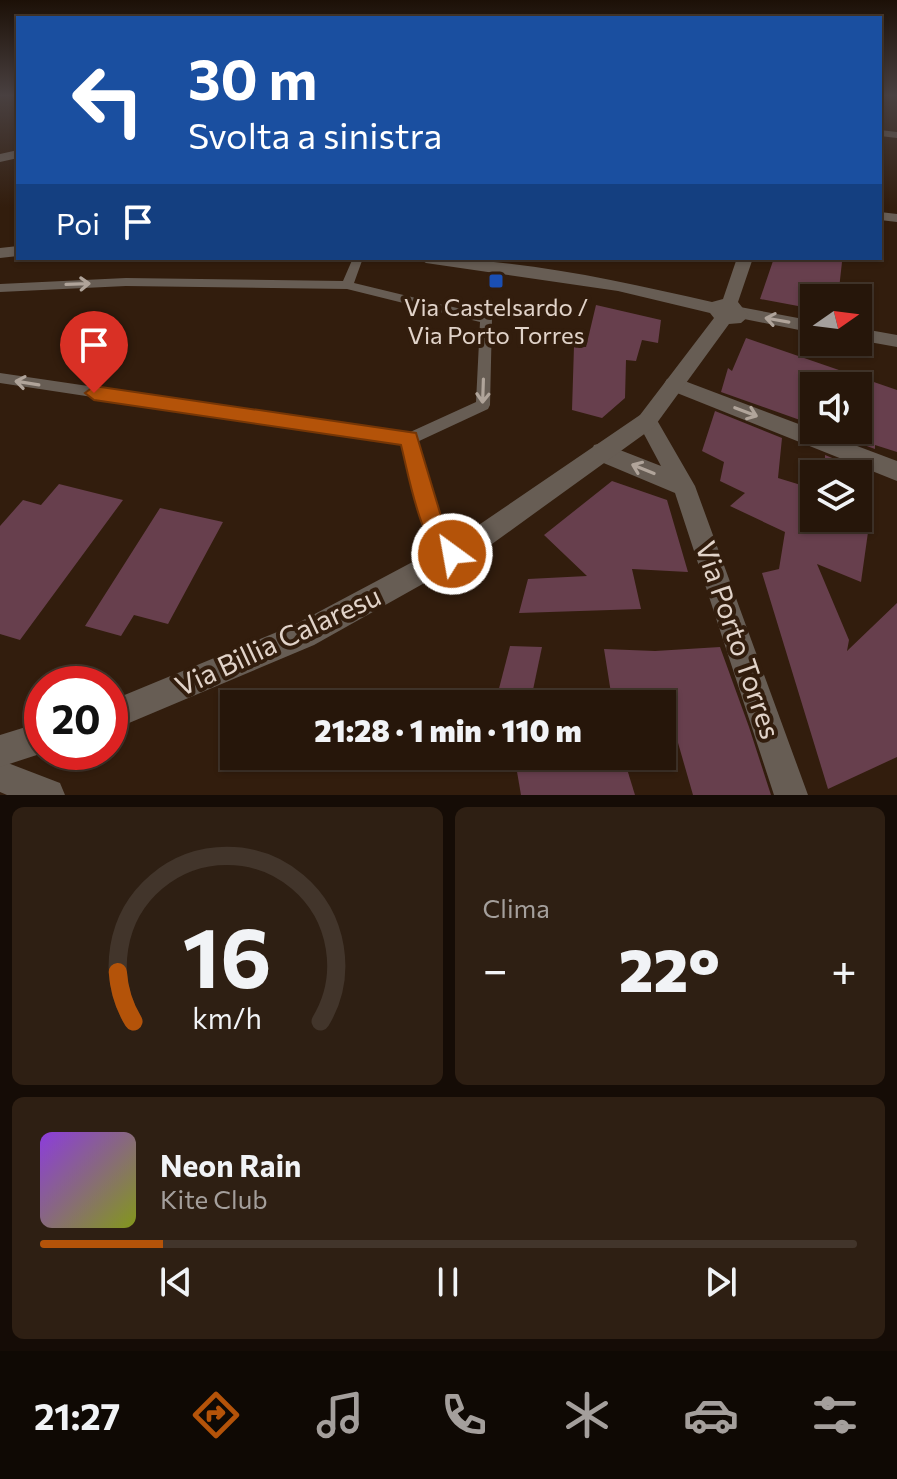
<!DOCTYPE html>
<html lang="it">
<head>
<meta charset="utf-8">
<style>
	:root { --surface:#26160a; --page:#2e1f13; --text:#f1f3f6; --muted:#a49f9c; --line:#42352b; --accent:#b45309 }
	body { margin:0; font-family:Commissioner,sans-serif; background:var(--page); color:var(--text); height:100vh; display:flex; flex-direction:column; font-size:30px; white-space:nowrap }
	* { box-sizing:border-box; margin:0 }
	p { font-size:26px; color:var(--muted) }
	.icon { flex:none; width:44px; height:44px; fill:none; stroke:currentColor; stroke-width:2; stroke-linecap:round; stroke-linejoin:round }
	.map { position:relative; height:795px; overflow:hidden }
	.panel { display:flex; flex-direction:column; gap:12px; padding:12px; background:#150c06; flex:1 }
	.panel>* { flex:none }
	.hud { position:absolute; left:16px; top:16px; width:866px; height:244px; border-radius:0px; box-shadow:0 2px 6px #0004,0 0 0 2px var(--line); background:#1a4fa0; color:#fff; overflow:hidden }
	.needle { width:52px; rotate:76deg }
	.tools { position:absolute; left:800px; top:284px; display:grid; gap:16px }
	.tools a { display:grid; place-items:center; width:72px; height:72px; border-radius:0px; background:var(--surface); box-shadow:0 2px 6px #0004,0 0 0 2px var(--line); font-size:40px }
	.speed { position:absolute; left:24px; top:666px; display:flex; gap:16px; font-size:40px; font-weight:700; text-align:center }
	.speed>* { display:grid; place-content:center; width:104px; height:104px; border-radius:50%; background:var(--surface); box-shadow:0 2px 6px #0004,0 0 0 2px var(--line); line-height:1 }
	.speed .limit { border:12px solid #d22; background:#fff; color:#111 }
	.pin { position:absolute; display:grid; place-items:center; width:68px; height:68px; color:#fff; margin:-82px -34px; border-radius:50% 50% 50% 0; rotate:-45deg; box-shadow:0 0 8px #0007 }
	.pin .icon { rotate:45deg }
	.me { position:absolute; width:88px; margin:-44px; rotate:328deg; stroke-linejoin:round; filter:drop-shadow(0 0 6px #0008) }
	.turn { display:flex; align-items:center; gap:28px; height:168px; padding:0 40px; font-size:36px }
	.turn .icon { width:104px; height:104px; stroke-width:2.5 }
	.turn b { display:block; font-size:56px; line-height:68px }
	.then { display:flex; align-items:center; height:76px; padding:0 40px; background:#0003; gap:16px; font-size:30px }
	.big { font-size:60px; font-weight:800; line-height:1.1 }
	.panel .tile { flex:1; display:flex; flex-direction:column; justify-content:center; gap:12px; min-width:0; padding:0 28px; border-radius:12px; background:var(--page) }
	.panel .dial { align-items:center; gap:0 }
	.dial svg { height:208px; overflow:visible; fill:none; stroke:var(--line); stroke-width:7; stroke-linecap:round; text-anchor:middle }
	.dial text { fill:var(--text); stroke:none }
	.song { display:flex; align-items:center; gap:24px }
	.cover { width:96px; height:96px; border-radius:12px; background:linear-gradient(135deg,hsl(270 70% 55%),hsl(70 70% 35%)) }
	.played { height:8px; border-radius:4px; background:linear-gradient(90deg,var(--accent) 15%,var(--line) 15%) }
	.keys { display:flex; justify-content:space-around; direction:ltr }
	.heat { display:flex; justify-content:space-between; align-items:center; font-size:44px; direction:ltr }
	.panel .tiles { flex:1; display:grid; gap:12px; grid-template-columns:1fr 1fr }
	.tile:last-child { grid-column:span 2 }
	.trip { position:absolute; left:220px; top:690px; width:456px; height:80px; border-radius:0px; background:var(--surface); box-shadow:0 2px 6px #0004,0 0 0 2px var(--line); font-weight:800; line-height:80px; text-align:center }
	.dock { display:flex; height:128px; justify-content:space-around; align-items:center; background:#0f0904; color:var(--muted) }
	.dock .icon { width:56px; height:56px }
	.dock .active { color:var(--accent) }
	.dock b { font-size:36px; color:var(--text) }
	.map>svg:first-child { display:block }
	.building { fill:#673f4d }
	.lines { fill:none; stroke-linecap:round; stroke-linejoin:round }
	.service { fill:#675d54; fill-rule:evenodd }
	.minor { fill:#675d54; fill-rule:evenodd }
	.tertiary { fill:#675d54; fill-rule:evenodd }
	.oneway { stroke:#b0a49a }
	.route { fill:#b45309; stroke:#753606; stroke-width:2 }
	.transit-dot { fill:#1a4fb4; stroke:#321d0d; stroke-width:3 }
	.labels { text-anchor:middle; stroke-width:8; stroke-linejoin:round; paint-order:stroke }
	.poi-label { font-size:24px; fill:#e1d3c9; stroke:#321d0d }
	.near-street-label { font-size:28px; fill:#e1d3c9; stroke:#321d0d }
</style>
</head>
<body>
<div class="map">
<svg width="897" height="795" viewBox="0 0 897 795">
	<rect width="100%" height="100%" fill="#321d0d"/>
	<!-- building -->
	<g class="building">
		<path d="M774 258H827L842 262 838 298H814V309L760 299Z"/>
		<path d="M596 305 661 320 658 343 642 340 636 361 626 360 625 398 602 418 572 410 574 346 586 347Z"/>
		<path d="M746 338 897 390V452L875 445V449L825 431 858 430V386H814V425L721 392 728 368 732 371Z"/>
		<path d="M715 411 782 438 778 478 814 489V518H870L861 582 817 564 849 640 847 651 897 603V757L828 789 762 573 779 569 785 532 730 506 745 493 720 481 724 462 702 451Z"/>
		<path d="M825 455 871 474H825Z"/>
		<path d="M612 481 667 500 688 572 632 569 641 609 519 613 528 579 587 576 544 535Z"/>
		<path d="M59 484 123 500 20 640 0 634V526L23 500 41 505Z"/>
		<path d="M160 508 223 522 168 624 134 615 121 636 85 626Z"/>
		<path d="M510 646 542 647 530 704H495Z"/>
		<path d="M720 647 749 727 771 795H693L664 694 611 693 604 649 655 651Z"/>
		<path d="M539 756H623L635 795H521L515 760Z"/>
	</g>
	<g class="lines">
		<!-- service -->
		<path class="service" d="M353 258H363L354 283 486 315 492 319 490 405 488 409 417 442 439 517 461 554 458 560 452 563 446 560 423 520 403 444 0 383V373L408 433 476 402 480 322 347 289 126 286 0 292V284L126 278 343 281Z"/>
		<!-- minor -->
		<g class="minor">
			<path d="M880 130 897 132V138L880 136Z"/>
			<path d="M880 212 897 214V222L880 220Z"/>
			<path d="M740 307 814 321V333L734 317 731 313Z"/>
			<path d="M858 328 897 335V347L858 340Z"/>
			<path d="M674 377 897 461V481L667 389 664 384 667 379Z"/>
			<path d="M647 413 654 415 695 486 808 795H774L675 493 594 459 591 452 594 445 602 443 661 466 637 421 640 415Z"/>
			<path d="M0 760 60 783 65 795H7L0 792Z"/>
		</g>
		<!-- tertiary -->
		<g class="tertiary">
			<path d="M18 150V158L0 162V154Z"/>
			<path d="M18 246V256L0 258V248Z"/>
			<path d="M418 258C517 258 616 280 712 302L723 299 737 258H753L738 302 749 316 741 323 729 324 654 427 485 549 314 645 110 731V701L294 625 467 533 640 415 714 318 710 313 618 291 426 263Z"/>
			<path d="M42 722V752H46L0 767V735Z"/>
		</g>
	</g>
	<!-- one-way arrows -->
	<defs><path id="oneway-shaft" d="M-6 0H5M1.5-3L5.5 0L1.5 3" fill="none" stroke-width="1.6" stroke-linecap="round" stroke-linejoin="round" transform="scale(2)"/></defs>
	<g class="oneway">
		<use href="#oneway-shaft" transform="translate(78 284) rotate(-2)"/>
		<use href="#oneway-shaft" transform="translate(777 320) rotate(-170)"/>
		<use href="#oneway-shaft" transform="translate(27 383) rotate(-171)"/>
		<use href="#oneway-shaft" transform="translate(483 391) rotate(92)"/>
		<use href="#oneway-shaft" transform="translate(746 412) rotate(21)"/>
		<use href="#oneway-shaft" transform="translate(643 469) rotate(-158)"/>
	</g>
	<!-- sky -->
	<linearGradient id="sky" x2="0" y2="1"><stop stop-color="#1c1007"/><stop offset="0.46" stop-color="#494040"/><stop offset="1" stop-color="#494040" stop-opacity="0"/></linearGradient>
	<rect width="897" height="207" fill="url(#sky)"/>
	<!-- route -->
	<path class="route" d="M94 386 416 433 441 516 463 554 460 562 452 565C421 552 409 476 401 445L94 400 85 393Z"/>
	<!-- markers -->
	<rect class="transit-dot" x="488" y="273" width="16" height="16" rx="4"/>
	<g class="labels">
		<!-- poi labels -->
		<g class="poi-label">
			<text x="496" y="316">Via Castelsardo /<tspan x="496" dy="28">Via Porto Torres</tspan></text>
		</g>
		<!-- near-street labels -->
		<g class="near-street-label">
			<text transform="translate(738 640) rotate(71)" y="10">Via Porto Torres</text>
			<text transform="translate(278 641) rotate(-25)" y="10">Via Billia Calaresu</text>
		</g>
	</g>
</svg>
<div class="tools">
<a><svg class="needle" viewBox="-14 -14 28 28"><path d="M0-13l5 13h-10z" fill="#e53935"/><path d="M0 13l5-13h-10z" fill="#a49f9c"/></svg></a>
<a><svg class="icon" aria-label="sound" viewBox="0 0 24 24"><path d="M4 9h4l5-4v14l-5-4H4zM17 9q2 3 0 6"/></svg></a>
<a><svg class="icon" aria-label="layers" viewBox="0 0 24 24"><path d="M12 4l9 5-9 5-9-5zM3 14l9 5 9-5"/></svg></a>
</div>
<div class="speed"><div class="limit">20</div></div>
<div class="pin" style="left:94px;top:393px;background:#d93025"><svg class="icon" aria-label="arrive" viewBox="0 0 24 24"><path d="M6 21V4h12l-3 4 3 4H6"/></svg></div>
<svg class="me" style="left:452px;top:554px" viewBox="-20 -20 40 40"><circle r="17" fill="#b45309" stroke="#fff" stroke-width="3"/><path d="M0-11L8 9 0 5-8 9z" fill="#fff"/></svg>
<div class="trip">21:28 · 1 min · 110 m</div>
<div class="hud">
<div class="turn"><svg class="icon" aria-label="left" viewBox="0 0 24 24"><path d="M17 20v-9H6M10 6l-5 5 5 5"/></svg><div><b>30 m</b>Svolta a sinistra</div></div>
<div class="then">Poi<svg class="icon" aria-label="arrive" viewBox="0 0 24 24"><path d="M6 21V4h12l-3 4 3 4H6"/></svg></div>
</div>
</div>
<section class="panel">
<div class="tiles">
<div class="tile dial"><svg viewBox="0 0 100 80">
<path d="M14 69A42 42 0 1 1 86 69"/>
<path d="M14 69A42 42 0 0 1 8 50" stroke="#b45309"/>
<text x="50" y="56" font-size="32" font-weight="700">16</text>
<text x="50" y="72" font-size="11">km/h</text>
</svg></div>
<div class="tile"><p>Clima</p>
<div class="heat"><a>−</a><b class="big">22°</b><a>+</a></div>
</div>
<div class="tile">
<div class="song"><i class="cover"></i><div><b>Neon Rain</b><p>Kite Club</p></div></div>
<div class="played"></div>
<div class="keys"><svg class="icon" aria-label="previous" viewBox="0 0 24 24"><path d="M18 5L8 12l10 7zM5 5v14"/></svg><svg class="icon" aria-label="pause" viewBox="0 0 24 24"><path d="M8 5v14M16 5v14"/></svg><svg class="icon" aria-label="next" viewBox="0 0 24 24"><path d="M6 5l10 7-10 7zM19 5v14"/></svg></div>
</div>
</div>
</section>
<nav class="dock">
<b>21:27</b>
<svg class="icon active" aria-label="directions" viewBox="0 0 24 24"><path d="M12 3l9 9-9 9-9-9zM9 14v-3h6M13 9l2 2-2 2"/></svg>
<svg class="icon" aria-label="music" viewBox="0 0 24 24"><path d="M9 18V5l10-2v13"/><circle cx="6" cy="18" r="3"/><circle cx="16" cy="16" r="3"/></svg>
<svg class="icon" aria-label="phone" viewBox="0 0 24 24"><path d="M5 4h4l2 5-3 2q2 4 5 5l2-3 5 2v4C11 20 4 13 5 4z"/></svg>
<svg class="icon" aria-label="climate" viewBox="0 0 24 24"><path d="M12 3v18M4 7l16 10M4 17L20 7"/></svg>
<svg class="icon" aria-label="car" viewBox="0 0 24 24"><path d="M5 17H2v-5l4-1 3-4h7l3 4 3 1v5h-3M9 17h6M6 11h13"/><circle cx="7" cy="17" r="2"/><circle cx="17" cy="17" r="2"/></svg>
<svg class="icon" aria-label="filters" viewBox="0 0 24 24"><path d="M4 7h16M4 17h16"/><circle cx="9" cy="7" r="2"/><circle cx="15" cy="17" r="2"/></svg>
</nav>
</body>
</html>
